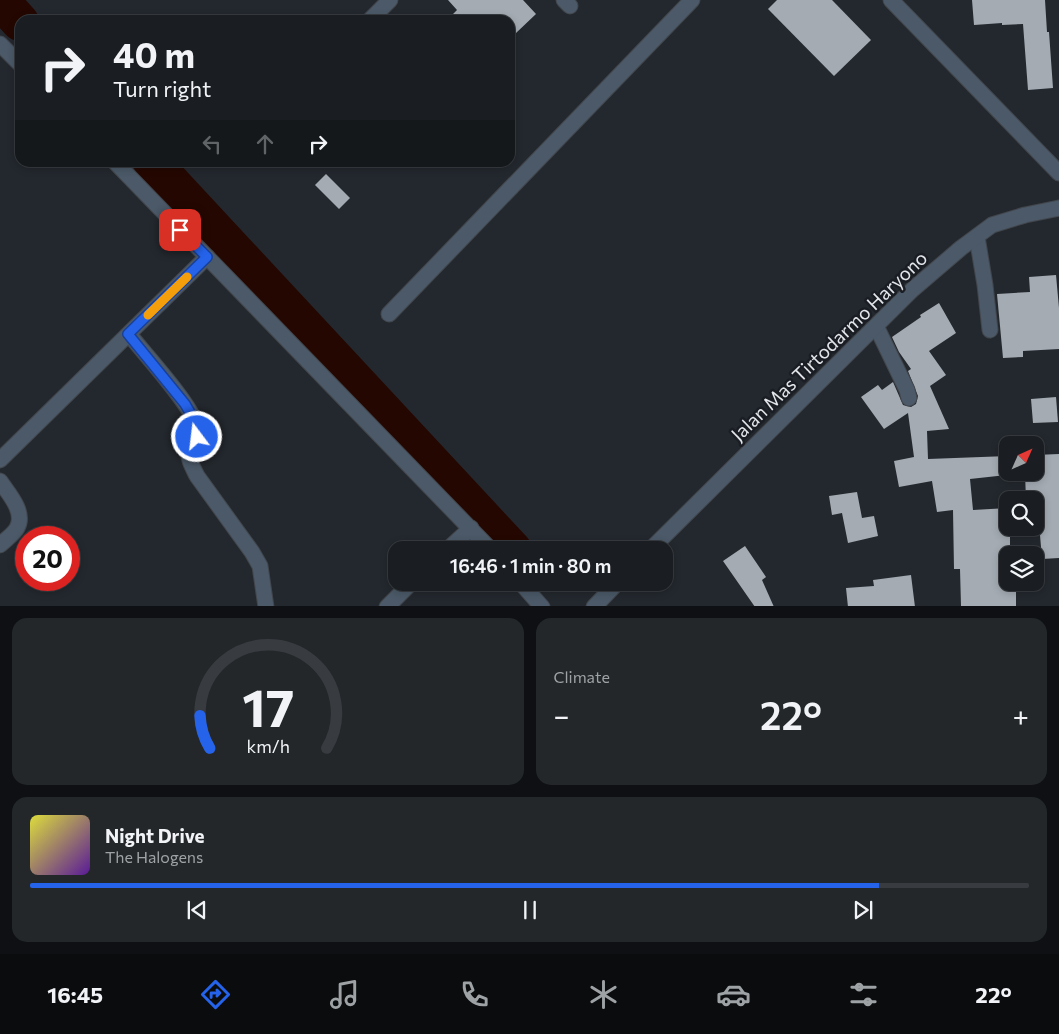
<!DOCTYPE html>
<html lang="en">
<head>
<meta charset="utf-8">
<style>
	:root { --surface:#1a1e22; --page:#23272a; --text:#f1f3f6; --muted:#9fa2a5; --line:#383c40; --accent:#2563eb }
	body { margin:0; font-family:Commissioner,sans-serif; background:var(--page); color:var(--text); height:100vh; display:flex; flex-direction:column; font-size:19px; white-space:nowrap }
	* { box-sizing:border-box; margin:0 }
	p { font-size:16px; color:var(--muted) }
	.icon { flex:none; width:28px; height:28px; fill:none; stroke:currentColor; stroke-width:2; stroke-linecap:round; stroke-linejoin:round }
	.map { position:relative; height:606px; overflow:hidden }
	.side { display:flex; flex-direction:column; gap:12px; padding:12px; background:#0e1013; flex:1 }
	.side>* { flex:none }
	.hud { position:absolute; left:15px; top:15px; width:500px; height:152px; border-radius:15px; box-shadow:0 2px 8px #0003,0 0 0 1px var(--line); background:#1a1e22; color:var(--text); overflow:hidden }
	.needle { width:32px; rotate:45deg }
	.tools { position:absolute; left:999px; top:436px; display:grid; gap:10px }
	.tools a { display:grid; place-items:center; width:45px; height:45px; border-radius:10px; background:var(--surface); box-shadow:0 2px 8px #0003,0 0 0 1px var(--line); font-size:25px }
	.speed { position:absolute; left:15px; top:526px; display:flex; gap:10px; font-size:25px; font-weight:700; text-align:center }
	.speed>* { display:grid; place-content:center; width:65px; height:65px; border-radius:50%; background:var(--surface); box-shadow:0 2px 8px #0003,0 0 0 1px var(--line); line-height:1 }
	.speed .limit { border:8px solid #d22; background:#fff; color:#111 }
	.pin { position:absolute; display:grid; place-items:center; width:42px; height:42px; color:#fff; margin:-21px; border-radius:10px; box-shadow:0 2px 8px #0006 }
	.me { position:absolute; width:55px; margin:-28px; rotate:345deg; stroke-linejoin:round; filter:drop-shadow(0 0 4px #0008) }
	.turn { display:flex; align-items:center; gap:18px; height:105px; padding:0 15px; font-size:22px }
	.turn .icon { width:65px; height:65px; stroke-width:2.5 }
	.turn b { display:block; font-size:35px; line-height:42px }
	.lanes { display:flex; align-items:center; height:48px; padding:0 15px; background:#0003; justify-content:center; gap:25px; direction:ltr }
	.lanes .off { opacity:.35 }
	.big { font-size:38px; font-weight:600; line-height:1.1 }
	.side .card { flex:1; display:flex; flex-direction:column; justify-content:center; gap:8px; min-width:0; padding:0 18px; border-radius:15px; background:var(--page) }
	.side .dial { align-items:center; gap:0 }
	.dial svg { height:130px; overflow:visible; fill:none; stroke:var(--line); stroke-width:7; stroke-linecap:round; text-anchor:middle }
	.dial text { fill:var(--text); stroke:none }
	.song { display:flex; align-items:center; gap:15px }
	.cover { width:60px; height:60px; border-radius:8px; background:linear-gradient(135deg,hsl(60 70% 55%),hsl(270 70% 35%)) }
	.played { height:5px; border-radius:2px; background:linear-gradient(90deg,var(--accent) 85%,var(--line) 85%) }
	.keys { display:flex; justify-content:space-around; direction:ltr }
	.heat { display:flex; justify-content:space-between; align-items:center; font-size:28px; direction:ltr }
	.side .tiles { flex:1; display:grid; gap:12px; grid-template-columns:1fr 1fr }
	.card:last-child { grid-column:span 2 }
	.trip { position:absolute; left:388px; top:541px; width:285px; height:50px; border-radius:15px; background:var(--surface); box-shadow:0 2px 8px #0003,0 0 0 1px var(--line); font-weight:600; line-height:50px; text-align:center }
	.menu { display:flex; height:80px; justify-content:space-around; align-items:center; background:#0a0c0e; color:var(--muted) }
	.menu .icon { width:35px; height:35px }
	.menu .current { color:var(--accent) }
	.menu b { font-size:22px; color:var(--text) }
	.map>svg:first-child { display:block }
	.lines { fill:none; stroke-linecap:round; stroke-linejoin:round }
	.river { stroke:#240700; stroke-width:38 }
	.building { fill:#a4abb2; fill-rule:evenodd }
	.minor-casing { stroke:#42464c; stroke-width:17 }
	.minor { stroke:#4b5968; stroke-width:15 }
	.route-casing { stroke:#184099; stroke-width:12 }
	.route { stroke:#2563eb; stroke-width:9 }
	.slow { stroke:#f59e0b; stroke-width:9 }
	.labels { text-anchor:middle; stroke-width:5; stroke-linejoin:round; paint-order:stroke }
	.street-label { font-size:19px; fill:#e2e5e9; stroke:#1a1e24 }
</style>
</head>
<body>
<div class="map">
<svg width="1059" height="607" viewBox="0 0 1059 607">
	<rect width="100%" height="100%" fill="#23282e"/>
	<g class="lines">
		<!-- river -->
		<g class="river">
			<path d="M0 0 20 22"/>
			<path d="M152 162 513 550"/>
		</g>
	</g>
	<!-- building -->
	<g class="building">
		<path d="M448 0H523L536 14 516 33 510 27V20H502L496 14 491 20H447L457 10Z"/>
		<path d="M777 0H832L871 40 834 76 768 9Z"/>
		<path d="M972 0H1045L1047 32H1049L1053 88 1028 90 1023 24 1002 25V23L974 25Z"/>
		<path d="M326 174 350 198 339 209 315 185Z"/>
		<path d="M1056 275 1059 308V349L1023 351V357L1003 358 997 294 1030 292 1029 277Z"/>
		<path d="M939 303 956 333 929 351 946 375 930 386 949 429 927 431 928 459 1008 456V472H1035V455L1059 454V558L1042 559 1040 535 1010 536V555H1008V582H1016V606H961L960 569H954L953 510 937 512 932 481 899 487 894 461 914 457 908 413 884 429 861 397 878 385 882 390 893 382 903 405 911 407 916 404 918 396 908 371 911 369 899 352 892 337 921 317 920 315ZM1025 473 1026 500H1035V528H1008V508L973 510 970 479Z"/>
		<path d="M1056 397 1058 422 1033 423 1031 399Z"/>
		<path d="M857 492 862 518 874 516 878 536 848 543 842 513 832 515 829 496Z"/>
		<path d="M745 546 766 577 762 580 774 607H755L723 561Z"/>
		<path d="M911 575 915 607H848L846 588 874 586 873 580Z"/>
	</g>
	<g class="lines">
		<!-- minor casing -->
		<g class="minor-casing">
			<g id="minor">
				<path d="M564 0 570 6"/>
				<path d="M891 0 1059 173"/>
				<path d="M370 20 390 0"/>
				<path d="M0 44 20 64"/>
				<path d="M115 162 491 550"/>
				<path d="M977 237 985 285 990 330"/>
				<path d="M389 314 692 0"/>
				<path d="M876 326 907 390 909 398"/>
				<path d="M129 334C143 352 192 405 196 425 199 440 192 439 189 450 187 458 193 468 197 476L252 552 260 566 266 607"/>
				<path d="M0 460 207 257"/>
				<path d="M0 481C8 493 26 512 17 528 14 534 5 540 0 545"/>
				<path d="M447 550 471 528"/>
				<path d="M650 550 912 290 961 248 992 225 1025 215 1059 208"/>
				<path d="M520 582 542 607"/>
				<path d="M387 607 412 582"/>
				<path d="M594 607 618 582"/>
			</g>
		</g>
		<!-- minor -->
		<use href="#minor" class="minor"/>
	</g>
	<g class="lines">
		<!-- route casing -->
		<g class="route-casing">
			<path id="route" d="M180 230 207 257 128 334 185 404 196 423 197 437"/>
		</g>
		<!-- route -->
		<use href="#route" class="route"/>
		<!-- slow -->
		<path class="slow" d="M148 315 187 277"/>
	</g>
	<g class="labels">
		<!-- street labels -->
		<g class="street-label">
			<text transform="translate(829 346) rotate(-44)" y="7">Jalan Mas Tirtodarmo Haryono</text>
		</g>
	</g>
</svg>
<div class="tools">
<a><svg class="needle" viewBox="-14 -14 28 28"><path d="M0-13l5 13h-10z" fill="#e53935"/><path d="M0 13l5-13h-10z" fill="#9fa2a5"/></svg></a>
<a><svg class="icon" aria-label="search" viewBox="0 0 24 24"><circle cx="10" cy="10" r="6"/><path d="M15 15l6 6"/></svg></a>
<a><svg class="icon" aria-label="layers" viewBox="0 0 24 24"><path d="M12 4l9 5-9 5-9-5zM3 14l9 5 9-5"/></svg></a>
</div>
<div class="speed"><div class="limit">20</div></div>
<div class="pin" style="left:180px;top:230px;background:#d93025"><svg class="icon" aria-label="arrive" viewBox="0 0 24 24"><path d="M6 21V4h12l-3 4 3 4H6"/></svg></div>
<svg class="me" style="left:197px;top:437px" viewBox="-20 -20 40 40"><circle r="17" fill="#2563eb" stroke="#fff" stroke-width="3"/><path d="M0-11L8 9 0 5-8 9z" fill="#fff"/></svg>
<div class="trip">16:46 · 1 min · 80 m</div>
<div class="hud">
<div class="turn"><svg class="icon" aria-label="right" viewBox="0 0 24 24"><path d="M7 20v-9h11M14 6l5 5-5 5"/></svg><div><b>40 m</b>Turn right</div></div>
<div class="lanes"><svg class="icon off" aria-label="left" viewBox="0 0 24 24"><path d="M17 20v-9H6M10 6l-5 5 5 5"/></svg><svg class="icon off" aria-label="ahead" viewBox="0 0 24 24"><path d="M12 20V5M6 11l6-6 6 6"/></svg><svg class="icon" aria-label="right" viewBox="0 0 24 24"><path d="M7 20v-9h11M14 6l5 5-5 5"/></svg></div>
</div>
</div>
<section class="side">
<div class="tiles">
<div class="card dial"><svg viewBox="0 0 100 80">
<path d="M14 69A42 42 0 1 1 86 69"/>
<path d="M14 69A42 42 0 0 1 8 49" stroke="#2563eb"/>
<text x="50" y="56" font-size="32" font-weight="700">17</text>
<text x="50" y="72" font-size="11">km/h</text>
</svg></div>
<div class="card"><p>Climate</p>
<div class="heat"><a>−</a><b class="big">22°</b><a>+</a></div>
</div>
<div class="card">
<div class="song"><i class="cover"></i><div><b>Night Drive</b><p>The Halogens</p></div></div>
<div class="played"></div>
<div class="keys"><svg class="icon" aria-label="previous" viewBox="0 0 24 24"><path d="M18 5L8 12l10 7zM5 5v14"/></svg><svg class="icon" aria-label="pause" viewBox="0 0 24 24"><path d="M8 5v14M16 5v14"/></svg><svg class="icon" aria-label="next" viewBox="0 0 24 24"><path d="M6 5l10 7-10 7zM19 5v14"/></svg></div>
</div>
</div>
</section>
<nav class="menu">
<b>16:45</b>
<svg class="icon current" aria-label="directions" viewBox="0 0 24 24"><path d="M12 3l9 9-9 9-9-9zM9 14v-3h6M13 9l2 2-2 2"/></svg>
<svg class="icon" aria-label="music" viewBox="0 0 24 24"><path d="M9 18V5l10-2v13"/><circle cx="6" cy="18" r="3"/><circle cx="16" cy="16" r="3"/></svg>
<svg class="icon" aria-label="phone" viewBox="0 0 24 24"><path d="M5 4h4l2 5-3 2q2 4 5 5l2-3 5 2v4C11 20 4 13 5 4z"/></svg>
<svg class="icon" aria-label="climate" viewBox="0 0 24 24"><path d="M12 3v18M4 7l16 10M4 17L20 7"/></svg>
<svg class="icon" aria-label="car" viewBox="0 0 24 24"><path d="M5 17H2v-5l4-1 3-4h7l3 4 3 1v5h-3M9 17h6M6 11h13"/><circle cx="7" cy="17" r="2"/><circle cx="17" cy="17" r="2"/></svg>
<svg class="icon" aria-label="filters" viewBox="0 0 24 24"><path d="M4 7h16M4 17h16"/><circle cx="9" cy="7" r="2"/><circle cx="15" cy="17" r="2"/></svg>
<b>22°</b>
</nav>
</body>
</html>
